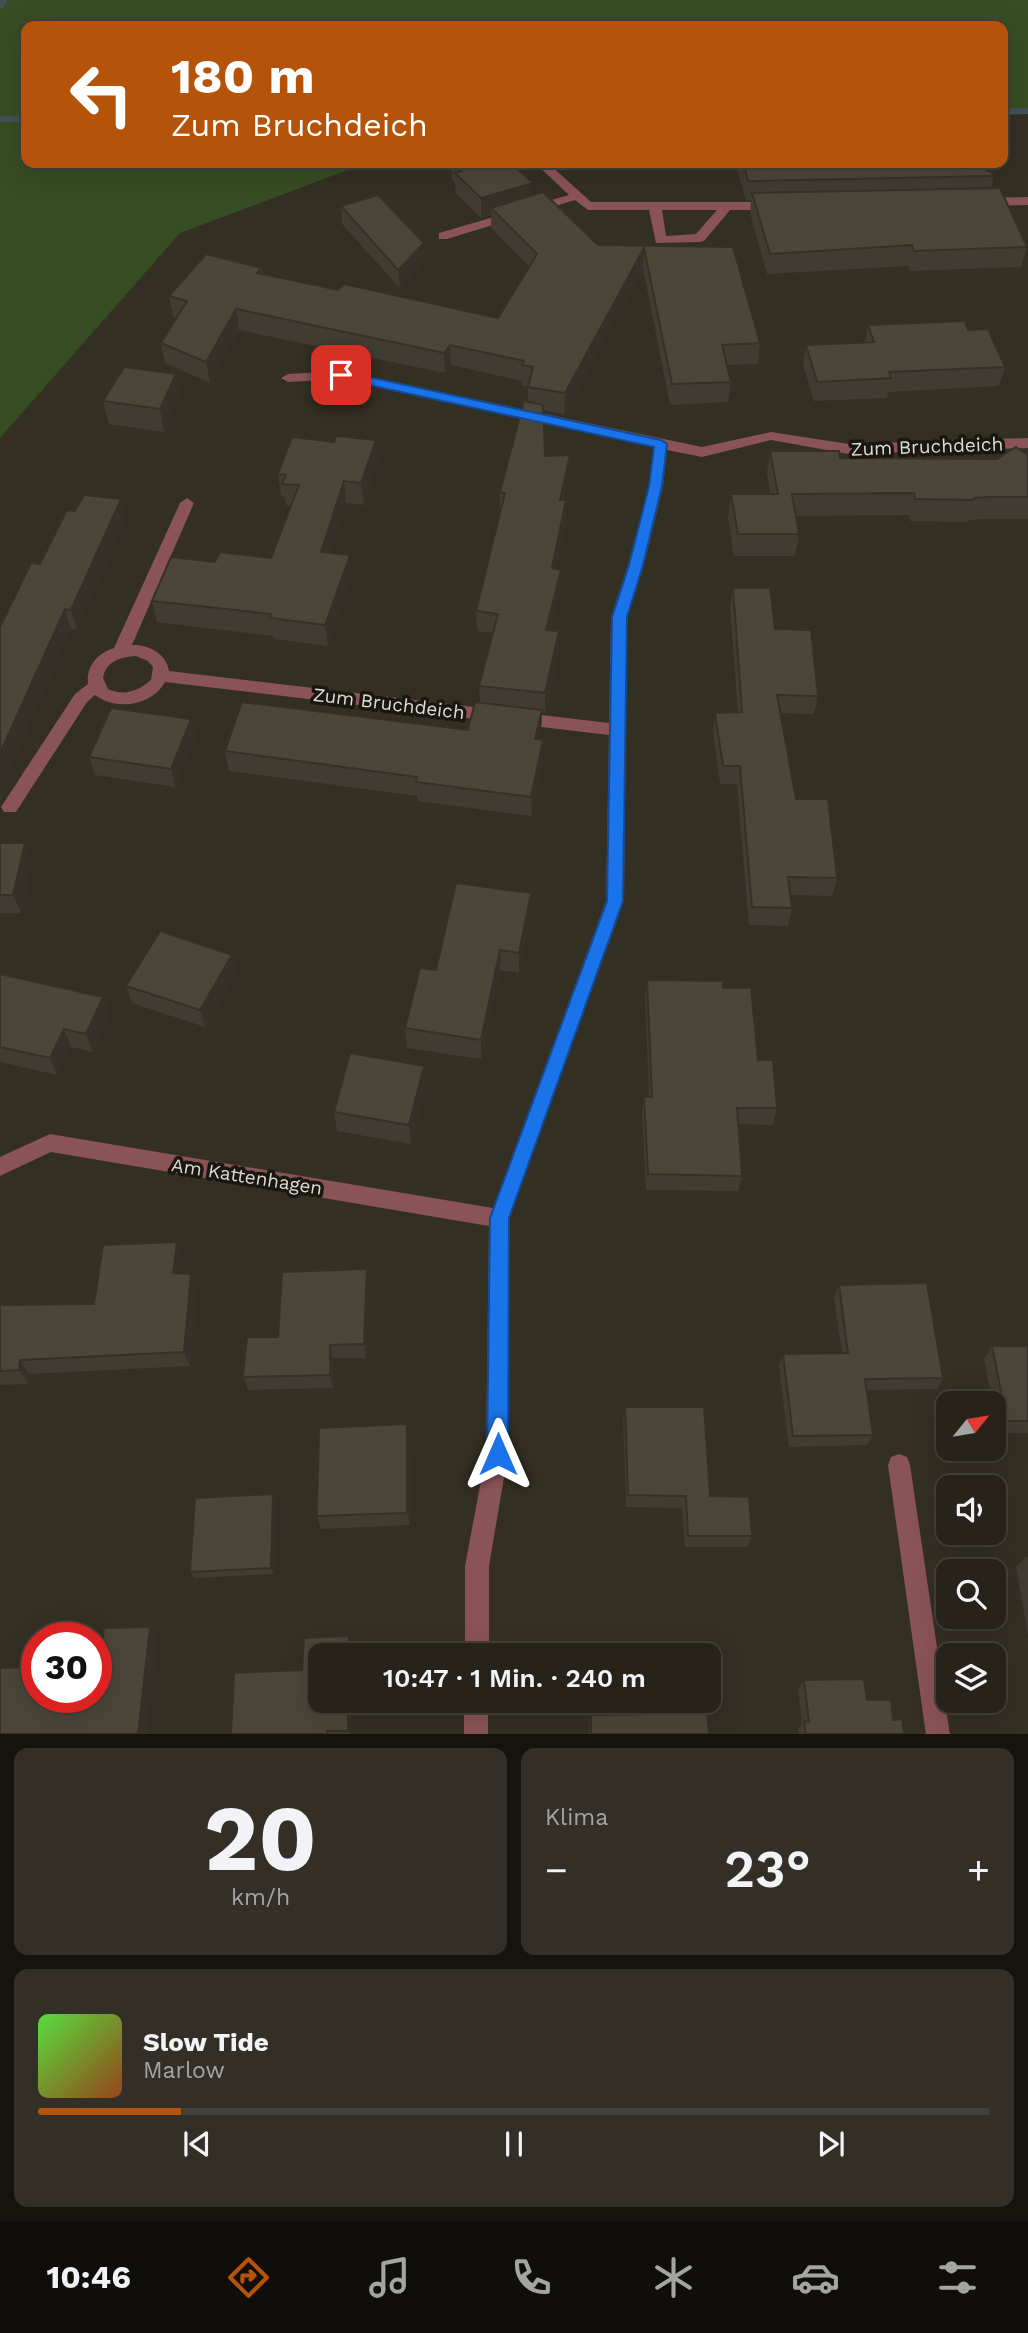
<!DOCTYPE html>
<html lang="de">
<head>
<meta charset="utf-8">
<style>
	:root { --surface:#27231a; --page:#332f27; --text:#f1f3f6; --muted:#a4a4a2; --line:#434039; --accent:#b45309 }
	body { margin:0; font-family:"Work Sans",sans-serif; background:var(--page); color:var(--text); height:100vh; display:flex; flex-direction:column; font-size:26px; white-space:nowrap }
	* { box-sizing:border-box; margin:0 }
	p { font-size:23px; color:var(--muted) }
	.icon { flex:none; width:38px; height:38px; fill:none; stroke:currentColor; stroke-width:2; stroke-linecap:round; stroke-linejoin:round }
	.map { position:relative; height:1734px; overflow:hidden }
	.sheet { display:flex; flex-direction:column; gap:14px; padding:14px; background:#15130e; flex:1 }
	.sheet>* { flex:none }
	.guide { position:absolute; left:21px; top:21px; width:987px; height:147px; border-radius:14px; box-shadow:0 7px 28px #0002,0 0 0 2px var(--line); background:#b45309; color:#fff; overflow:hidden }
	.needle { width:46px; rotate:60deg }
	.tools { position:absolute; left:936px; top:1391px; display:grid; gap:14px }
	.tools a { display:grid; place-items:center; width:70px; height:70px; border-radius:14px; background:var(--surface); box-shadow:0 7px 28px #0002,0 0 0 2px var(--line); font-size:35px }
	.speed { position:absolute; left:21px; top:1622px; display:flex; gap:14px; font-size:35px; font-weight:700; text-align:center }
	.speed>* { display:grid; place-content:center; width:91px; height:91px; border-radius:50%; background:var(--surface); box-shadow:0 7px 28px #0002,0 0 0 2px var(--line); line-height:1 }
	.speed .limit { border:10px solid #d22; background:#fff; color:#111 }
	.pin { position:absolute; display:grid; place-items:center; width:60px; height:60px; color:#fff; margin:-30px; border-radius:14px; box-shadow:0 4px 10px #0006 }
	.me { position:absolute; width:77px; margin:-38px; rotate:0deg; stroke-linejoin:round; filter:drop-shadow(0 0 5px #0008) }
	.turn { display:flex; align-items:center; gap:24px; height:147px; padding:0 35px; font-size:32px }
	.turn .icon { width:91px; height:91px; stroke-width:2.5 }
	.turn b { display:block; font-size:49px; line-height:60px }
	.big { font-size:52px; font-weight:600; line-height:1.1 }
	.sheet .widget { flex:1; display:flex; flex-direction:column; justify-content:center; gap:10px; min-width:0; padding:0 24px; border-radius:14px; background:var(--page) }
	.sheet .dial { align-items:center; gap:0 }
	.dial b { font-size:91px; line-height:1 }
	.song { display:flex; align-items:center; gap:21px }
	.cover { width:84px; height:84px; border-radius:10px; background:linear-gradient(135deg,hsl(110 70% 55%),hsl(20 70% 35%)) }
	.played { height:7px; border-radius:4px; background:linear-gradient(90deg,var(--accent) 15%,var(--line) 15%) }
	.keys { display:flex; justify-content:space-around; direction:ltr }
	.heat { display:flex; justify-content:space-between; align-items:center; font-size:38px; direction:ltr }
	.sheet .tiles { flex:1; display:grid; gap:14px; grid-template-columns:1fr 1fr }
	.widget:last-child { grid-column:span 2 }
	.trip { position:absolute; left:308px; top:1643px; width:413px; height:70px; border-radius:14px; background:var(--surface); box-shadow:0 7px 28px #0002,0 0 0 2px var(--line); font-weight:600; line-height:70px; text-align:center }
	.tabs { display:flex; height:112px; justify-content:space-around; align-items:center; background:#100e0a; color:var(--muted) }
	.tabs .icon { width:49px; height:49px }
	.tabs .active { color:var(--accent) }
	.tabs b { font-size:32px; color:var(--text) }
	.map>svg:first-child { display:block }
	.green { fill:#374d23 }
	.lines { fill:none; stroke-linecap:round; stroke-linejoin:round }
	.stream { fill:#435058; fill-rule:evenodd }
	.lane { fill:#8a5356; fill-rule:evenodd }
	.street { fill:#8a5356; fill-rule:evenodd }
	.wall { fill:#413c31 }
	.shaded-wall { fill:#353128 }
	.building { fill:#4c4639; stroke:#353128; stroke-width:2 }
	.route { fill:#1a73e8; stroke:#114b97; stroke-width:2 }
	.labels { text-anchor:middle; stroke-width:7; stroke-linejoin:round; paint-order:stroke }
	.street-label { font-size:19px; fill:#dedbd3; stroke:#1a1712 }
</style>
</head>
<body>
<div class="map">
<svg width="1028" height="1735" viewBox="0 0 1028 1735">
	<rect width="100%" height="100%" fill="#342f23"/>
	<!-- green -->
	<path class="green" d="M0 0H1028V114L1003 115V26H26V163H366L180 233 0 438Z"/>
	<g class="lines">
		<!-- stream -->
		<g class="stream">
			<path d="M0 0H7L3 8 0 9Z"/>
			<rect x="1003" y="108" width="25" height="6"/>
			<rect x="0" y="116" width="26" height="6"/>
		</g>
		<!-- lane -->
		<path class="lane" d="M899 1454 907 1457 910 1465 950 1735H926L888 1465 891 1457Z"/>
		<!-- street -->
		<g class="street">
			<path d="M535 163H548L591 202H773L779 206 773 210H730L704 241 700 242 656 243 649 210H588L575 200 447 239H439V233L569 195ZM662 210H717L696 234 666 236Z"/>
			<path d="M1028 197V205L983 206 977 202 983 198Z"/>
			<path d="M341 371 702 447 771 432 849 444 1028 438V448L849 454 771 440 702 457 667 450 663 486 644 565 627 617 624 901 509 1218 508 1454 489 1566V1656H465V1566L486 1454 489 1226 51 1152 0 1176V1157L50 1134 493 1208 606 901 609 735 165 682C152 706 116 711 95 695L87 702 16 812H4L1 807 75 694 88 684C86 666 98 653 114 648L180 503 187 498 194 503 132 645C148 644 167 654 169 671L609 723 611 617 628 565 649 486 654 447 341 379 288 382 281 378 288 374ZM136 656 148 661 153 667 151 680C137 692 124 696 108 689L103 678C106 661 121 657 136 656Z"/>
			<rect x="464" y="1701" width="24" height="34"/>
		</g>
	</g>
	<!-- wall -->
	<g class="wall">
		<path d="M452 163H511L532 196 598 245 733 247 760 343 758 364 727 365 731 382 728 402 670 405 643 268 564 414 543 410 545 456 569 476 563 500 566 520 555 569 560 590 550 630 559 631V651L545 713 542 712 541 730 539 739 543 740V759L531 816 418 801 417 796 229 771 225 751 468 730 480 702 479 686 493 633 477 631 476 611 500 512V492L528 402V387L522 385V381L451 365 445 373 239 330 210 383 165 363 161 343 176 318 173 317 169 296 262 268 263 274 338 290 498 318 529 266 491 228V215L481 218 456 193 455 183 452 180Z"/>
		<path d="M735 163H987L989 166 988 170 994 176 991 188 1027 247 1021 267 910 271 908 266 767 274 750 213 751 200H746Z"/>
		<path d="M341 206 425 261 400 288 342 224Z"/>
		<path d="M868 325 968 330 1005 367 999 386 888 392 887 398 814 401 803 365 806 345 865 343Z"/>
		<path d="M176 374 180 397 164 432 109 424 103 401Z"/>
		<path d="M376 440 378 462 364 505 346 503 330 553 352 577 328 646 274 639 273 636 157 622 152 601 215 562 271 558 291 506 286 505 284 496H281L278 474 334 442Z"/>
		<path d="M770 451 840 458 997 459 1028 455V519H982L969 520 968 522 910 521 909 515 795 516 799 534 795 556H734L728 517 731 494H770L767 473Z"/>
		<path d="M126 520 77 629H71L7 774 9 781 0 800V627L40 564Z"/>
		<path d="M733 588 775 629 818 696 814 714 780 713 796 799 837 878 832 896 790 895 792 908 788 926 749 925 737 784H720L713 731 715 713 738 712 730 607Z"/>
		<path d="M191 719 195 737 175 787 95 775 89 757Z"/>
		<path d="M0 843 32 861 21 913H0Z"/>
		<path d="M530 913 519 973 500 970 481 1059 407 1048 405 1028 436 970Z"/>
		<path d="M232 955 237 972 205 1027 132 1003 126 986Z"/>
		<path d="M0 974 103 997 110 1015 93 1052 71 1047 57 1075 0 1062Z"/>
		<path d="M647 980 723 988 758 1060 777 1108 773 1125 738 1124 742 1176 738 1191 646 1190 642 1113 644 1097H649L645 997Z"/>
		<path d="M426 1085 411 1144 337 1131 334 1112Z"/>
		<path d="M183 1257 181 1274 196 1289 190 1366 29 1374 28 1384 0 1385V1305L94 1304Z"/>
		<path d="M369 1284 366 1358H333V1388L248 1390 243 1377 278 1337Z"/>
		<path d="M839 1285 943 1378 937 1389 866 1390 873 1435 867 1445 789 1447 779 1366 783 1354 842 1353 834 1297Z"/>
		<path d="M992 1346H1028V1433H998L994 1410V1404H993L984 1359Z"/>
		<path d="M625 1407 710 1496 752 1536 747 1547H685L682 1508 626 1507 623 1419Z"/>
		<path d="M407 1424 409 1438 410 1525 321 1529 317 1516Z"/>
		<path d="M273 1494 276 1501 274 1574 194 1578 190 1572Z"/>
		<path d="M1026 1557H1028V1636L1016 1567Z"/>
		<path d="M353 1645 352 1734H231L302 1670Z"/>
		<path d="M804 1680 867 1700 893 1720 904 1734H799L798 1729 802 1724 798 1689Z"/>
		<path d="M591 1715 709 1734H589V1723Z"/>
	</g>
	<!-- shaded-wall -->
	<g class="shaded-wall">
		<path d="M533 183 532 203 491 208V215L481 218V198Z"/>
		<path d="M424 243 425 261 400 288 398 270Z"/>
		<path d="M644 248 643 268 564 414 565 393Z"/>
		<path d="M236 309 239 330 210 383 206 362Z"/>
		<path d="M450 345 451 365 445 373 444 353Z"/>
		<path d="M176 374 180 397 164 432 160 409Z"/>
		<path d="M376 440 378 462 364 505 361 483Z"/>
		<path d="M570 455 569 476 559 520 560 500Z"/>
		<path d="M344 481 346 503 323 573 321 552Z"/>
		<path d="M121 499 126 520 77 629 71 610Z"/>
		<path d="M566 500V520L551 588 552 568Z"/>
		<path d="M350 555 352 577 328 646 325 625Z"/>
		<path d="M561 570 560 590 546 649V630Z"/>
		<path d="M65 609 71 629 7 774 9 781 0 800V753Z"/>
		<path d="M559 631V651L545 713V693Z"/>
		<path d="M542 710 541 730 535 758V739Z"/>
		<path d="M191 719 195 737 175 787 171 769Z"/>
		<path d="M543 740V759L531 816V797Z"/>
		<path d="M25 843 32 861 21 913 13 895Z"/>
		<path d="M531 893 530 913 519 973V953Z"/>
		<path d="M500 950V970L481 1059V1040Z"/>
		<path d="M232 955 237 972 205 1027 200 1010Z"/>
		<path d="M103 997 110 1015 93 1052 86 1034Z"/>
		<path d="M64 1029 71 1047 57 1075 50 1058Z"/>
		<path d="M424 1066 426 1085 411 1144 409 1125Z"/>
		<path d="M177 1242 183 1257 179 1288 173 1273Z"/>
		<path d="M367 1269 369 1284 366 1358 364 1344Z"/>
		<path d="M191 1274 196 1289 190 1366 184 1352Z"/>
		<path d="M330 1345 333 1358V1388L330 1375Z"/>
		<path d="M20 1360 29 1374 28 1384 19 1370Z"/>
		<path d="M407 1424 409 1438 410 1525 407 1513Z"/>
		<path d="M273 1494 276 1501 274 1574 271 1568Z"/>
		<path d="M150 1627 158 1637 147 1734H138Z"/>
		<path d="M349 1636 353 1645V1656H349Z"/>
		<path d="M348 1701H352V1734H350L348 1731Z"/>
	</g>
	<!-- building -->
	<g class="building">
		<path d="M454 163H511L533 183 481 198 455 173 462 171Z"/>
		<path d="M743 163H987L989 166H978L991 172 994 176 748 181Z"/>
		<path d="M1000 188 1027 247 914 251 912 245 770 254 752 193Z"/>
		<path d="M543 192 598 245 733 247 760 343 722 345 731 382 672 384 644 248 565 393 528 387 533 367 522 365 524 361 450 345 444 353 236 309 206 362 161 343 187 301 169 296 206 254 262 268 257 273 338 290 344 284 498 318 537 254 491 208Z"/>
		<path d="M378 195 424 243 398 270 341 206Z"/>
		<path d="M965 321 968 330 988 329 1005 367 889 372 891 378 817 382 806 345 874 342 868 325Z"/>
		<path d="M124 367 176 374 160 409 103 401Z"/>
		<path d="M524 401 543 405 545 456 570 455 560 500H566L552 568 561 570 546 630 559 631 545 693 479 686 498 614 476 611 505 493 500 492Z"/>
		<path d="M336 436 376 440 361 483 344 481 321 552 350 555 325 625 270 618 271 614 152 601 171 557 215 562 220 552 271 558 299 485 282 484 286 475 278 474 292 437 334 442Z"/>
		<path d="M1016 447 1028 455V497H988L974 498V500L915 499 914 493 792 494 799 534H738L731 494H778L770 451H839L840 458 997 459Z"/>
		<path d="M84 495 121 499 71 610 65 609 0 753V627L31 563 40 564 67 510 75 511Z"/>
		<path d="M733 588H770L775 629 811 630 818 696 777 695 796 799H828L837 878 788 877 792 908 752 907 740 766H723L715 713 742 712Z"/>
		<path d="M242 702 468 730 475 702 542 710 535 739 543 740 531 797 416 782 417 777 225 751Z"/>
		<path d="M111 708 191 719 171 769 89 757Z"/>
		<path d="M0 843H25L13 895H0Z"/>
		<path d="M456 883 531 893 519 953 500 950 481 1040 405 1028 420 968 436 970Z"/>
		<path d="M160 931 232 955 200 1010 126 986Z"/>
		<path d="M0 974 103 997 86 1034 64 1029 50 1058 0 1047Z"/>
		<path d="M647 980 723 981V988H751L758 1060H773L777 1108H737L742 1176 648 1174 644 1097H652Z"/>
		<path d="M350 1053 424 1066 409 1125 334 1112Z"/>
		<path d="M177 1242 173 1273 191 1274 184 1352 20 1360 19 1370 0 1371V1305L94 1304 103 1245Z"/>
		<path d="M367 1269 364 1344 330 1345V1375L243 1377 247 1337H278L282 1272Z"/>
		<path d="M927 1283 943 1378 865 1379 873 1435 793 1436 783 1354 848 1353 839 1285Z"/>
		<path d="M992 1346H1028V1421H1007Z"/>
		<path d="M625 1407H704L710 1496 749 1497 752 1536H688L686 1496 628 1495Z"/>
		<path d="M407 1424V1513L317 1516 319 1428Z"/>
		<path d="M273 1494 271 1568 190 1572 195 1498Z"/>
		<path d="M150 1627 138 1734H0V1668L37 1667V1698H96V1666H100L104 1628Z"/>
		<path d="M349 1636V1656H320V1701H348V1731H327V1734H231L234 1673 302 1670 304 1638Z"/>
		<path d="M864 1679 867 1700H891L893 1720 902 1719 904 1734H806L804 1721 809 1722 804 1680Z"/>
		<path d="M707 1713 709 1734H591V1715Z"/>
	</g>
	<!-- route -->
	<path class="route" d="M341 371 661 440 667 444 662 486 643 565 627 617 623 901 509 1218 508 1454 505 1461 498 1464 490 1461 487 1454 490 1218 607 901 612 617 629 565 649 486 654 447 337 378 335 375Z"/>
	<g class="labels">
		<!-- street labels -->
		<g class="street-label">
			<text transform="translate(927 446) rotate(-2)" y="7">Zum Bruchdeich</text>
			<text transform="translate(389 703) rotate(7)" y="7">Zum Bruchdeich</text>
			<text transform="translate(247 1176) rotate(9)" y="7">Am Kattenhagen</text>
		</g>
	</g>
</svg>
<div class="tools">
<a><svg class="needle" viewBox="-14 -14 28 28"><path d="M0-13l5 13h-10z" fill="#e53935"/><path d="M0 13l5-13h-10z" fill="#a4a4a2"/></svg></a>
<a><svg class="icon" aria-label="sound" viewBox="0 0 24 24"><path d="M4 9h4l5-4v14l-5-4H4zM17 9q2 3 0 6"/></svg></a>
<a><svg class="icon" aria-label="search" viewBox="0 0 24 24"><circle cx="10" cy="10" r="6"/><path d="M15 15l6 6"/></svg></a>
<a><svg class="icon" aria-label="layers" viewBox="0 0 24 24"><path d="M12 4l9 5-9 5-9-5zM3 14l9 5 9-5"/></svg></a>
</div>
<div class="speed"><div class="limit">30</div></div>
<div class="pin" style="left:341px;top:375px;background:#d93025"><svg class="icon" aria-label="arrive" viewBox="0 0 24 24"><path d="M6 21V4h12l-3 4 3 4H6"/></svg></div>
<svg class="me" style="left:498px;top:1454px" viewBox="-20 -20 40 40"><path d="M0-17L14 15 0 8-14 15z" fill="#1a73e8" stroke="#fff" stroke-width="4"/></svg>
<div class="trip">10:47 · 1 Min. · 240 m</div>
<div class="guide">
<div class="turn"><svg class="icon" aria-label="left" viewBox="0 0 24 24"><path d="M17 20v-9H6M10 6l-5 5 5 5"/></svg><div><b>180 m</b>Zum Bruchdeich</div></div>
</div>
</div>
<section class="sheet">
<div class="tiles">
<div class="widget dial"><b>20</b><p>km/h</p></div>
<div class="widget"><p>Klima</p>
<div class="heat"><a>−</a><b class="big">23°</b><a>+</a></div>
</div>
<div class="widget">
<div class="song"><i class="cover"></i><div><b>Slow Tide</b><p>Marlow</p></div></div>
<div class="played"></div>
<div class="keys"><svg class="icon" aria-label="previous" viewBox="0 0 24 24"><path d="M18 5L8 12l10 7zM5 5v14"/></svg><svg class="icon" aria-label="pause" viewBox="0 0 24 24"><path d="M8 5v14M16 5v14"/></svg><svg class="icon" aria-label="next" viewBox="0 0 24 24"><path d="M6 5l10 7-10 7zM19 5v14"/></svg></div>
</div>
</div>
</section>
<nav class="tabs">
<b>10:46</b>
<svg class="icon active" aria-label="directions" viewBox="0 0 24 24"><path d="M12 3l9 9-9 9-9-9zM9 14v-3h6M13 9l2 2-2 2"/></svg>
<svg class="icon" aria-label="music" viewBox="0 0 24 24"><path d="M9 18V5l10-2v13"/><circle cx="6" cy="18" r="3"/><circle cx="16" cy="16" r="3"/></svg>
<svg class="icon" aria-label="phone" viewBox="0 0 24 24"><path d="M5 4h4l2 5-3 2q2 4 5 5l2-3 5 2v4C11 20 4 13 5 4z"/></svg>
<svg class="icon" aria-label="climate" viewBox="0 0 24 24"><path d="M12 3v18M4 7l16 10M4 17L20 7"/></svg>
<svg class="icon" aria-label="car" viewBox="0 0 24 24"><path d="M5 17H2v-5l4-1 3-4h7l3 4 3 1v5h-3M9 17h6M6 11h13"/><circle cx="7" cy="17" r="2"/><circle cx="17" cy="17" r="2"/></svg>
<svg class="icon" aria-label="filters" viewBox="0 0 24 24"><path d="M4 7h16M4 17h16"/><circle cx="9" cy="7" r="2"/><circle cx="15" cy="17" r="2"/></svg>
</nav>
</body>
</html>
